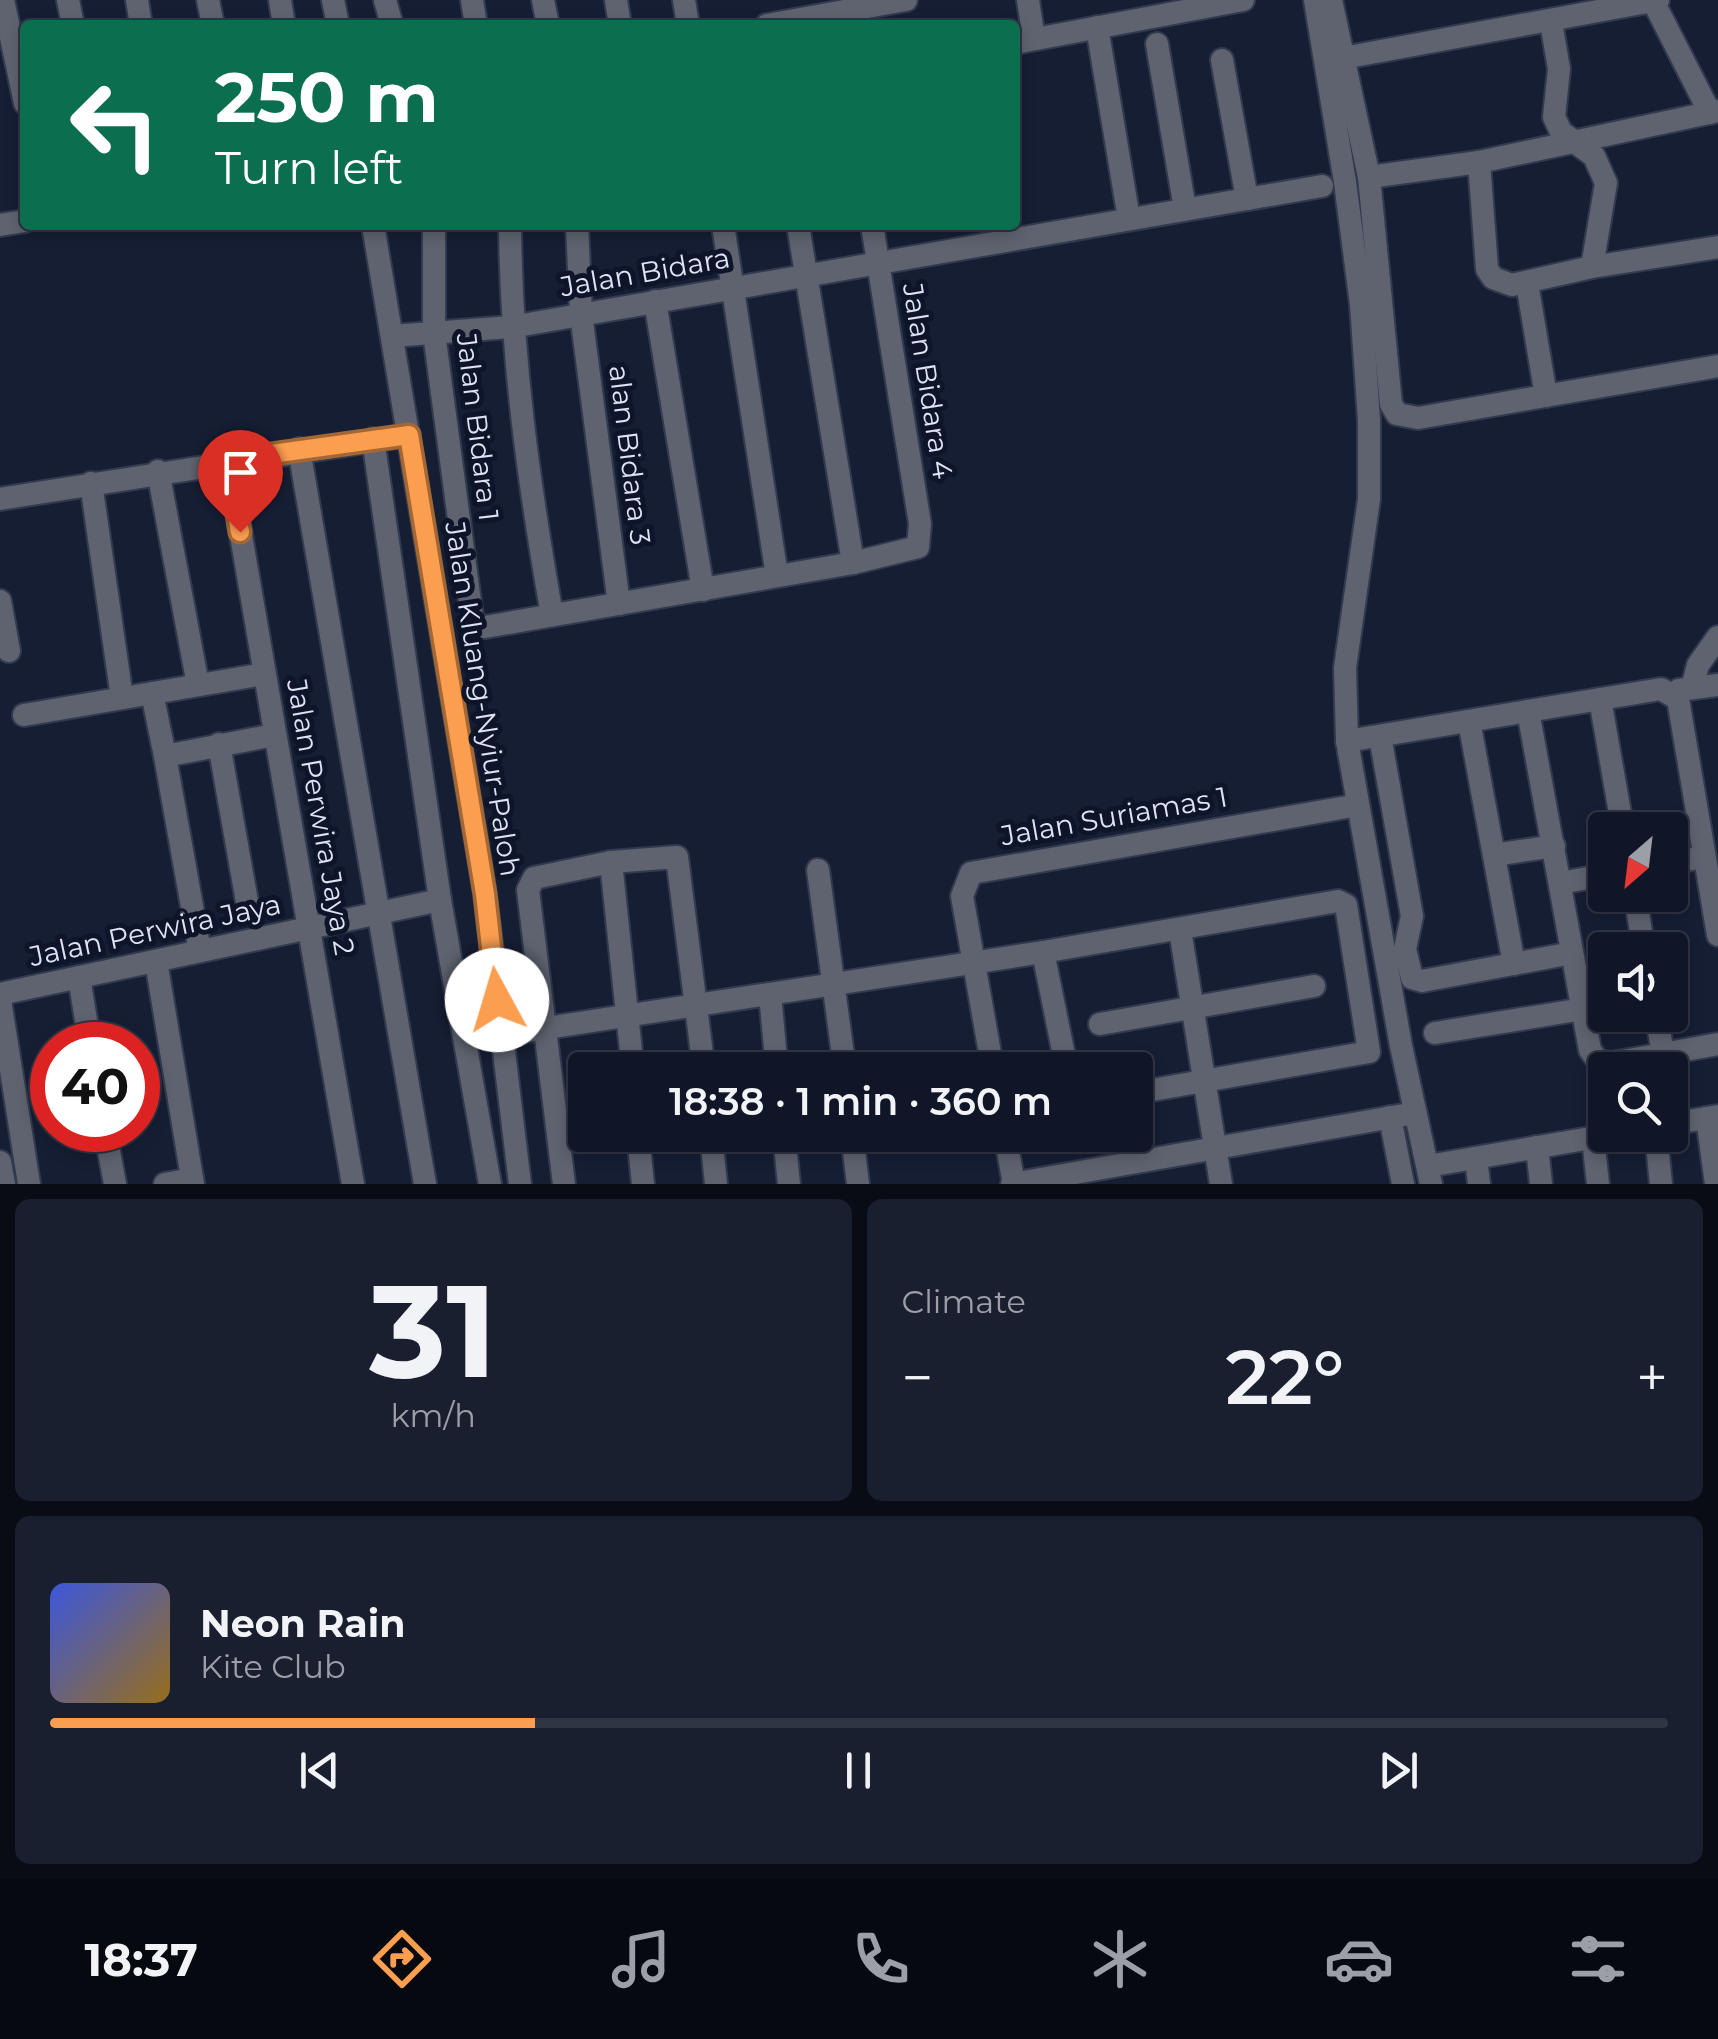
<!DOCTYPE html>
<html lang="en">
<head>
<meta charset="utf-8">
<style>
	:root { --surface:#101627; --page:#191f2f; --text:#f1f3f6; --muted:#9c9fa7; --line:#303544; --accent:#fb9e50 }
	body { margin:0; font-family:Montserrat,sans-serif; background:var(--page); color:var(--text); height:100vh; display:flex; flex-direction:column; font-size:38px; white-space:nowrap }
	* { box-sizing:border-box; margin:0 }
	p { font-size:32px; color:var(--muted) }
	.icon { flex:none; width:55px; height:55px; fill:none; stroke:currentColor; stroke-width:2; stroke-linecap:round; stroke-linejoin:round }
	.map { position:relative; height:1184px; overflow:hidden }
	.panel { display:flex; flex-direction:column; gap:15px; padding:15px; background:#090c15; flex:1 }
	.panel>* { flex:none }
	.hud { position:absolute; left:20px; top:20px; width:1000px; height:210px; border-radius:10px; box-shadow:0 5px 15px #0003,0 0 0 2px var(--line); background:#0b6e4f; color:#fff; overflow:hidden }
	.needle { width:65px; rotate:208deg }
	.controls { position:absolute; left:1588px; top:812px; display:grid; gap:20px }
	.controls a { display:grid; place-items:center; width:100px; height:100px; border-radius:10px; background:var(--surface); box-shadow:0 5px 15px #0003,0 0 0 2px var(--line); font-size:50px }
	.speed { position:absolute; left:30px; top:1022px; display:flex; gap:20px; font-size:50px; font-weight:700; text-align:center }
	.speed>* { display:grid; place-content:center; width:130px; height:130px; border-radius:50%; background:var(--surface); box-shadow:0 5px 15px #0003,0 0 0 2px var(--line); line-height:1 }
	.speed .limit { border:15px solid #d22; background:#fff; color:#111 }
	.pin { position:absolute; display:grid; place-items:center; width:85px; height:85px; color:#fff; margin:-102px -42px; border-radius:50% 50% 50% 0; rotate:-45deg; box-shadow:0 0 10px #0007 }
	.pin .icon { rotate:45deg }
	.me { position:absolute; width:110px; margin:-55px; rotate:354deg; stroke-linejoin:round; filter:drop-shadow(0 0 8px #0008) }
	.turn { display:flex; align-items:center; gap:35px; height:210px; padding:0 30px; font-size:45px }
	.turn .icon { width:130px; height:130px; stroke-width:2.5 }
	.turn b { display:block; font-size:70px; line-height:85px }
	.big { font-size:75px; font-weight:600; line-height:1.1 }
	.panel .card { flex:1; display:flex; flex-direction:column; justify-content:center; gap:15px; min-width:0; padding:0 35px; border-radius:15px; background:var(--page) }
	.panel .dial { align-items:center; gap:0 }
	.dial b { font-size:130px; line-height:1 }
	.song { display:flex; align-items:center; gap:30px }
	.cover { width:120px; height:120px; border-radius:15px; background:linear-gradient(135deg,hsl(230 70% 55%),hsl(40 70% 35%)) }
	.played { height:10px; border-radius:5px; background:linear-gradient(90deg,var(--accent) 30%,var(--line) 30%) }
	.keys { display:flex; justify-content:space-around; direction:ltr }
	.heat { display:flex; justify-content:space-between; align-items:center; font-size:55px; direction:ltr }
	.panel .tiles { flex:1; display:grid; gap:15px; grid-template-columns:1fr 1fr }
	.card:last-child { grid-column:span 2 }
	.trip { position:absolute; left:568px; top:1052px; width:585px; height:100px; border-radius:10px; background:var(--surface); box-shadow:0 5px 15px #0003,0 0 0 2px var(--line); font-weight:600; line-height:100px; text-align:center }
	.tabs { display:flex; height:160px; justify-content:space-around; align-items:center; background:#060910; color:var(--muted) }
	.tabs .icon { width:70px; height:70px }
	.tabs .current { color:var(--accent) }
	.tabs b { font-size:45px; color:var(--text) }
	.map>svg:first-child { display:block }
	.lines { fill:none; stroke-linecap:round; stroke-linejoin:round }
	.minor-casing { stroke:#323a4f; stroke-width:26 }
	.minor { stroke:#5e636f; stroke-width:22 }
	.route-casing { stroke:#a36734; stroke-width:25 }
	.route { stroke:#fb9e50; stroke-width:18 }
	.labels { text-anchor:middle; stroke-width:10; stroke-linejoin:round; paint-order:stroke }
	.street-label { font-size:28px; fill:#dde4f3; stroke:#0e152a }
</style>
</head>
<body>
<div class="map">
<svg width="1718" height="1184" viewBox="0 0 1718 1184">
	<rect width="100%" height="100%" fill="#161e34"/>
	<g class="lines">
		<!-- minor casing -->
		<g class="minor-casing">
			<g id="minor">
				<path d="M3 0 25 103"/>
				<path d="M68 0 73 25"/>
				<path d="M137 0 141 25"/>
				<path d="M208 0 213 25"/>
				<path d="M280 0 284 25"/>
				<path d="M333 0 338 25"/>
				<path d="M385 0 392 25"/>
				<path d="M472 0 476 25"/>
				<path d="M543 0 548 25"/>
				<path d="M616 0 620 25"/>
				<path d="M684 0 688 25"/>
				<path d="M1028 0 1034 39"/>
				<path d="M1315 0 1345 182 1361 304 1369 420V499L1345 668 1347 741 1401 1046 1431 1184"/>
				<path d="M1331 0 1369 177 1391 404 1397 414 1418 418 1718 366"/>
				<path d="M1653 1 1710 113"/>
				<path d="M1551 22 1559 69 1554 117 1561 132 1594 156 1606 183 1592 267"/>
				<path d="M767 25 906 0"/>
				<path d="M1097 27 1129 219"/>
				<path d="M1015 43 1243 0"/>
				<path d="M1157 44 1185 209"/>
				<path d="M1343 58 1658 0"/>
				<path d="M1222 60 1247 199"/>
				<path d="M1479 162 1487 269 1493 278 1512 285 1592 267 1718 247"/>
				<path d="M1369 177 1479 162 1718 111"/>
				<path d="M0 225 25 221"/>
				<path d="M373 225 485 894 520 1184"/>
				<path d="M434 225V333L472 617 475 625 485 627 853 563 918 547 920 524 872 225"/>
				<path d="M510 225C511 358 529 485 552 615"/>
				<path d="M577 225 581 314 619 604"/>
				<path d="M723 225 777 576"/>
				<path d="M798 225 853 563"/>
				<path d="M1527 283 1546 396"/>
				<path d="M655 301 703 590"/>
				<path d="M392 336 511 327 1322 186"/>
				<path d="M373 439 440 900 490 1184"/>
				<path d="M299 449 425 1184"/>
				<path d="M228 460 353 1184"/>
				<path d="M158 471 198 685"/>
				<path d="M91 483 122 698"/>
				<path d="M0 499 409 435"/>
				<path d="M0 601 9 651"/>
				<path d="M1692 688 1698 665 1718 637"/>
				<path d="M1679 690 1718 685"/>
				<path d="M152 693 165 756"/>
				<path d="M1600 699 1623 830"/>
				<path d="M1528 711 1590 1050 1598 1061 1612 1063 1718 1044"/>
				<path d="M24 715 264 674"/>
				<path d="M1469 721 1514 964"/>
				<path d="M1380 736 1412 916 1405 949 1412 978 1422 981 1572 953"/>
				<path d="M1347 741 1661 689 1678 699 1718 935"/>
				<path d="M219 744 249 913"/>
				<path d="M1494 855 1554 846"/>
				<path d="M611 862 633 1070"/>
				<path d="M1670 863 1704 857"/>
				<path d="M818 870 845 1070"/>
				<path d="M1560 883 1605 875"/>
				<path d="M1635 895 1644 950"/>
				<path d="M1180 930 1221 1184"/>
				<path d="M200 951 165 756 274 735"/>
				<path d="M1043 952 1067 1070"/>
				<path d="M156 961 193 1184"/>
				<path d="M79 977 90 1045"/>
				<path d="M0 994 440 900"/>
				<path d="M770 994 777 1070"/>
				<path d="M0 1000 29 1184"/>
				<path d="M1656 1015 1663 1053"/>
				<path d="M1100 1024 1314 986"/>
				<path d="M1435 1033 1583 1009"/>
				<path d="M501 1035 1043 952 1338 901 1346 905 1369 1052 1135 1093"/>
				<path d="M993 1070 962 896 971 873 1358 805"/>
				<path d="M1390 1117 1403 1184"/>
				<path d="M1707 1118 1716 1184"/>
				<path d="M1670 1124 1718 1116"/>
				<path d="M105 1130 115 1184"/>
				<path d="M638 1135 643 1184"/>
				<path d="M711 1135 716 1184"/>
				<path d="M784 1135 789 1184"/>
				<path d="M852 1135 858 1184"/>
				<path d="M1005 1135 1014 1184"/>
				<path d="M1656 1135 1661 1184"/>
				<path d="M1593 1138 1598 1184"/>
				<path d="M1537 1147 1541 1184"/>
				<path d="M1476 1158 1479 1184"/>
				<path d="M0 1162 4 1184"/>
				<path d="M1428 1166 1608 1135"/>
				<path d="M165 1184 192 1179"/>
				<path d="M564 1184 528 890 534 878 611 862 677 857 704 1070"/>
				<path d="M1012 1184 1415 1113"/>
			</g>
		</g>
		<!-- minor -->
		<use href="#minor" class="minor"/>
	</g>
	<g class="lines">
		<!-- route casing -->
		<g class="route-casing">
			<path id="route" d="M240 532 228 460 409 435 485 894 497 1000"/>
		</g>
		<!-- route -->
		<use href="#route" class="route"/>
	</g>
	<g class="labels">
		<!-- street labels -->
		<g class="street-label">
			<text transform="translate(645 272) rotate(-10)" y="10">Jalan Bidara</text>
			<text transform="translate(928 381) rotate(81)" y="10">Jalan Bidara 4</text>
			<text transform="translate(478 427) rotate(83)" y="10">Jalan Bidara 1</text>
			<text transform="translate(630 455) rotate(83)" y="10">alan Bidara 3</text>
			<text transform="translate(483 699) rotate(81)" y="10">Jalan Kluang-Nyiur-Paloh</text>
			<text transform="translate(1114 816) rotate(-10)" y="10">Jalan Suriamas 1</text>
			<text transform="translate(321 817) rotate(80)" y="10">Jalan Perwira Jaya 2</text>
			<text transform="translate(155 930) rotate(-12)" y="10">Jalan Perwira Jaya</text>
		</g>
	</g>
</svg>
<div class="controls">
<a><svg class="needle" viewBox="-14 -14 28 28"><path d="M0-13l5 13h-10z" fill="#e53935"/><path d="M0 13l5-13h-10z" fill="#9c9fa7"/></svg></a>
<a><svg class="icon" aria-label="sound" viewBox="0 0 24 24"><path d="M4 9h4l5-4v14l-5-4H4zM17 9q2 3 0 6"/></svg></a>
<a><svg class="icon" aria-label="search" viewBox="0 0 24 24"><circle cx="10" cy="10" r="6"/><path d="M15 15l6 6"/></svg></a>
</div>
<div class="speed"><div class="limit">40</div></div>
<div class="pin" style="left:240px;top:532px;background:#d93025"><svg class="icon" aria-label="arrive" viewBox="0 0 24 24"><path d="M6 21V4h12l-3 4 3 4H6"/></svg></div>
<svg class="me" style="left:497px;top:1000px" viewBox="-20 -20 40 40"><circle r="19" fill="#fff"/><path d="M0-13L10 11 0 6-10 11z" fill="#fb9e50"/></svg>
<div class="trip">18:38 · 1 min · 360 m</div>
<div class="hud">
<div class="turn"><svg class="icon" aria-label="left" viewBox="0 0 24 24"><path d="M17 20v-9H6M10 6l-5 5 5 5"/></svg><div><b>250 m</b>Turn left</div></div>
</div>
</div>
<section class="panel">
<div class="tiles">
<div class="card dial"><b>31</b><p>km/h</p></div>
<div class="card"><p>Climate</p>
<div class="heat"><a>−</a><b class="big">22°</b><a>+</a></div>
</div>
<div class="card">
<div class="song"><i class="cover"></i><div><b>Neon Rain</b><p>Kite Club</p></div></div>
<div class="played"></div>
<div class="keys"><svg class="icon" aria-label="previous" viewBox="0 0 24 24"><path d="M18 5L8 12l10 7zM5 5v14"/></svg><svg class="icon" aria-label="pause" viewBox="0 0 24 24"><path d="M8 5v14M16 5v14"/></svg><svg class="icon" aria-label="next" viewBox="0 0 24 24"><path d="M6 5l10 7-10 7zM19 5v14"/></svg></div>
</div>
</div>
</section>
<nav class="tabs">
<b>18:37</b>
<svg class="icon current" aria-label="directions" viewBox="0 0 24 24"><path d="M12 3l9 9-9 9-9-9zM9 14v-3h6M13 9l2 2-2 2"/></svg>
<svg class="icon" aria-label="music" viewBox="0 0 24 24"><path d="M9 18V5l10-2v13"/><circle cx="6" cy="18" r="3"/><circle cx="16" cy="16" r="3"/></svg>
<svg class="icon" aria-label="phone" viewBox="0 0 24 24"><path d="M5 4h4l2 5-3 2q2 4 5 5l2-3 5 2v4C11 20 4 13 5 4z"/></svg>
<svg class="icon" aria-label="climate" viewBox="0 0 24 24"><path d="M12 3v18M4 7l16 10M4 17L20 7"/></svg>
<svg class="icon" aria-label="car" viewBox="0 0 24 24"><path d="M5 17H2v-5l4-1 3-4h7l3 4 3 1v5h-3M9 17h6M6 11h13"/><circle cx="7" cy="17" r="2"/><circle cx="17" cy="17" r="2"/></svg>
<svg class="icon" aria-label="filters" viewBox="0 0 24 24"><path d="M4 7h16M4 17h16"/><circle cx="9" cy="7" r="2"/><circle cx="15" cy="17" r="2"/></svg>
</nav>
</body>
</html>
